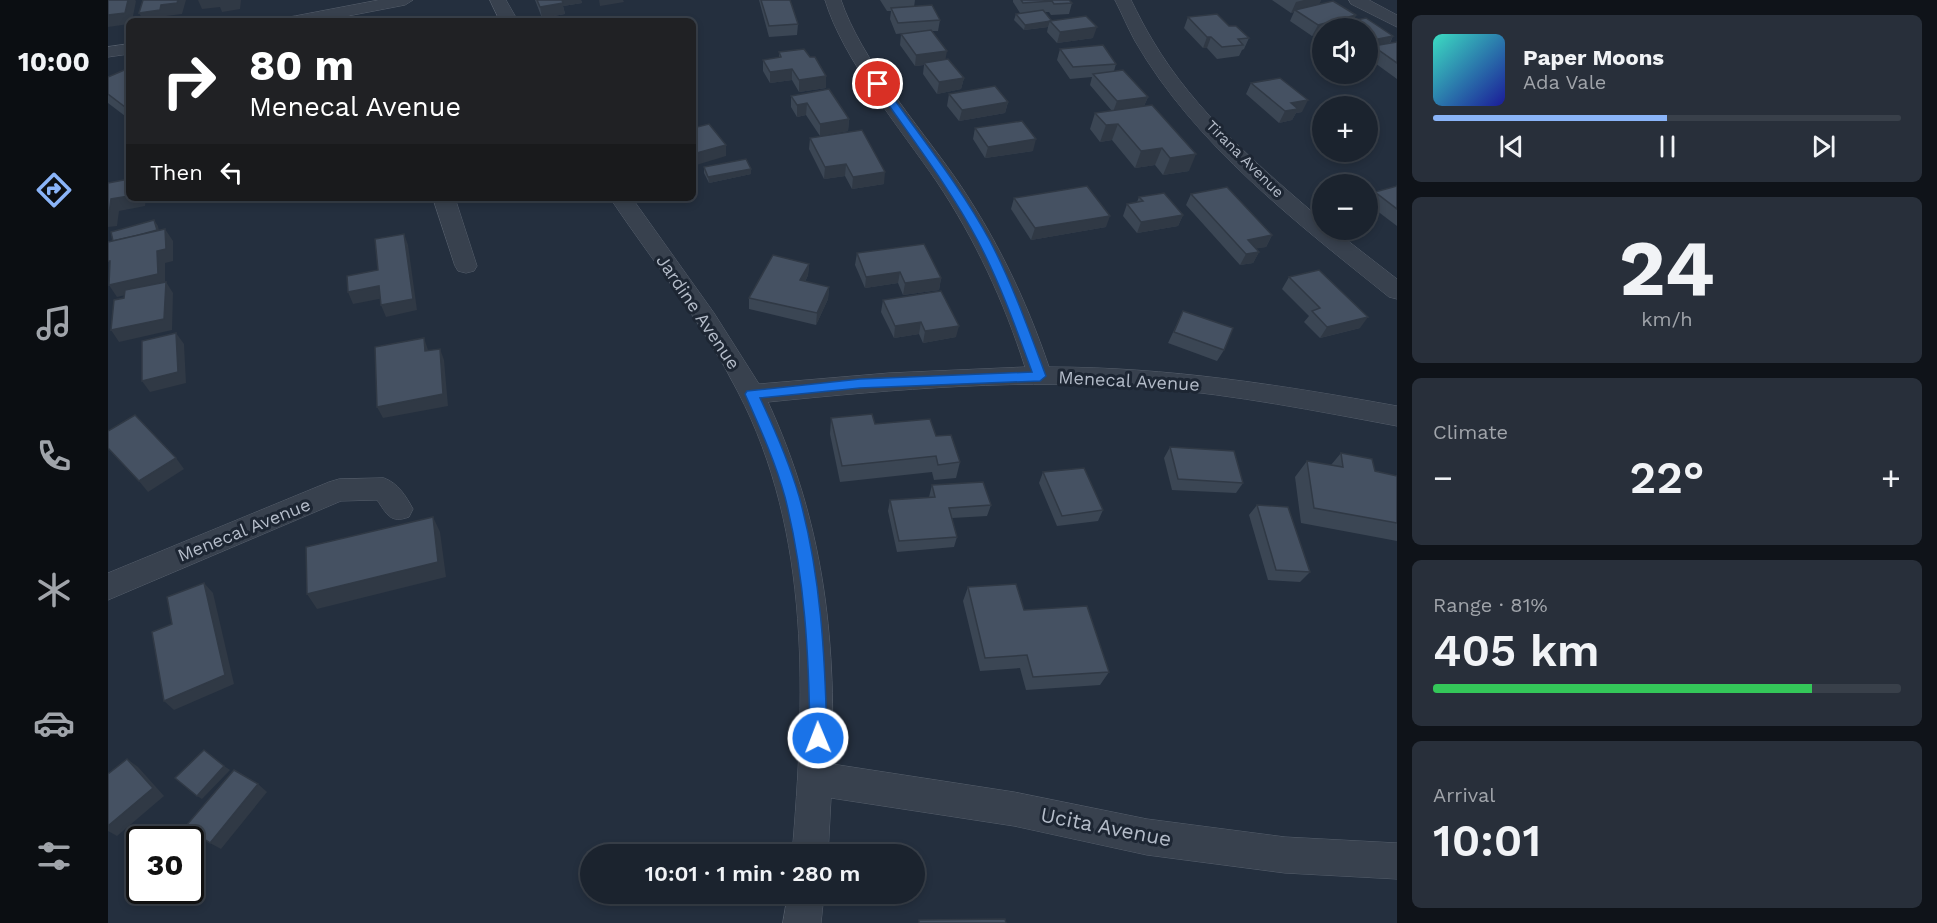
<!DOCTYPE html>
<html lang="en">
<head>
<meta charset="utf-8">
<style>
	:root { --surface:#1b232e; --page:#282f3a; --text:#f1f3f6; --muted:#a0a4aa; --line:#39404a; --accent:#8ab4f8 }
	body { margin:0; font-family:"Work Sans",sans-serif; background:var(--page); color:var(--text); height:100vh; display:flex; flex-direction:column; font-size:22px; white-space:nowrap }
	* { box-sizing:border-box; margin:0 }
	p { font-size:20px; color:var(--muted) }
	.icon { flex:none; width:33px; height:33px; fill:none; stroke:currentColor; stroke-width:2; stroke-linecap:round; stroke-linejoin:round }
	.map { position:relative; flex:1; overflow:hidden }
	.sheet { display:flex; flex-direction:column; gap:15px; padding:15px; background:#0f1319; width:540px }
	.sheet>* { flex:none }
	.hud { position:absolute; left:18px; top:18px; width:570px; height:183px; border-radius:9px; box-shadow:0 3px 9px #0003,0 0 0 2px var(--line); background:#202124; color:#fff; overflow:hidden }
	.controls { position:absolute; left:1204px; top:18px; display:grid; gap:12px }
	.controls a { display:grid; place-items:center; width:66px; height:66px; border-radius:50%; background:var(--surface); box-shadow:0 3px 9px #0003,0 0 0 2px var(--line); font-size:30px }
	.speed { position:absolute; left:18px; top:826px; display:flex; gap:12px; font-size:30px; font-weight:700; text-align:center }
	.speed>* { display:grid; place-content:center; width:78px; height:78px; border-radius:50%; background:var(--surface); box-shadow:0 3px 9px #0003,0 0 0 2px var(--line); line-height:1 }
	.speed .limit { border:3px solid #111; border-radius:9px; background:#fff; color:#111 }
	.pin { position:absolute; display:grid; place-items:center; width:51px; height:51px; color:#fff; margin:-26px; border:3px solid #fff; border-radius:50%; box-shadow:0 2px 6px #0007 }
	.me { position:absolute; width:66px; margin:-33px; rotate:359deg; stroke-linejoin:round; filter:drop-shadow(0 0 4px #0008) }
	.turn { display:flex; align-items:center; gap:21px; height:126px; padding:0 24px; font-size:27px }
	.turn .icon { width:78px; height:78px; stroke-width:2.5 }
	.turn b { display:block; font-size:42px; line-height:51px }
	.then { display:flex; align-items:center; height:57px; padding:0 24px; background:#0003; gap:12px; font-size:22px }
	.big { font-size:45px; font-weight:600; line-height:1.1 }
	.sheet .tile { flex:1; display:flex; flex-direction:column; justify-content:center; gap:9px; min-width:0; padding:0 21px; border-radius:9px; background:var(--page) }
	.sheet .dial { align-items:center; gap:0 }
	.dial b { font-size:78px; line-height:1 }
	.song { display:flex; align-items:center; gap:18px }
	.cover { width:72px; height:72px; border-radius:9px; background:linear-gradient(135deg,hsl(170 70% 55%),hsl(240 70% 35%)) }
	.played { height:6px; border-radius:3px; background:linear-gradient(90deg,var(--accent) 50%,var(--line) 50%) }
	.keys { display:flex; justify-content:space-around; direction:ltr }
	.heat { display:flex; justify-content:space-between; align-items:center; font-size:33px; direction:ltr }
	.charge { height:9px; border-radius:4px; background:linear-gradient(90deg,#34c759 81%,var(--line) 0) }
	.trip { position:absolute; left:472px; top:844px; width:345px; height:60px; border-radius:30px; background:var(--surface); box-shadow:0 3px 9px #0003,0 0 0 2px var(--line); font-weight:600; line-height:60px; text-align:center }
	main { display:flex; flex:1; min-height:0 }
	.dock { display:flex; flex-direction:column; width:108px; justify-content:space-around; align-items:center; background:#0b0e12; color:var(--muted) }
	.dock .icon { width:42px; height:42px }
	.dock .selected { color:var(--accent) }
	.dock b { font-size:27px; color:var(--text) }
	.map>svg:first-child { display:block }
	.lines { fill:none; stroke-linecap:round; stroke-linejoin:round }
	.minor-casing { stroke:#565f6c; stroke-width:1 }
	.minor { fill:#38414e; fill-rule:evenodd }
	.wall { fill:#3b4654 }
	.shaded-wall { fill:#303945 }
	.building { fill:#455162; stroke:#303945; stroke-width:1.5 }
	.route { fill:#1a73e8; stroke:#114b97; stroke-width:1.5 }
	.labels { text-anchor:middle; stroke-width:6; stroke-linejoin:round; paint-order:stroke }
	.far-street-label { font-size:15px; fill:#b4bcc9; stroke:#1d2633 }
	.street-label { font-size:18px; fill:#b4bcc9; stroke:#1d2633 }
	.near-street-label { font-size:21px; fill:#b4bcc9; stroke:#1d2633 }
</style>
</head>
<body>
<main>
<nav class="dock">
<b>10:00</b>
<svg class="icon selected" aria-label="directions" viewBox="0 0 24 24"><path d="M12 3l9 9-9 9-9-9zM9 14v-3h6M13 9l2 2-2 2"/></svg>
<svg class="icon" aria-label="music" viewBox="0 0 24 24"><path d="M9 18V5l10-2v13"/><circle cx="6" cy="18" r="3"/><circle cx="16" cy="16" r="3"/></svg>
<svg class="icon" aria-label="phone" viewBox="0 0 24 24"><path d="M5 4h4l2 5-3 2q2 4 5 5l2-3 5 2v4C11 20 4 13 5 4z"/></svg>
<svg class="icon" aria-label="climate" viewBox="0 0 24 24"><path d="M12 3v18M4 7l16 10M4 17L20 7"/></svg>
<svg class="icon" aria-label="car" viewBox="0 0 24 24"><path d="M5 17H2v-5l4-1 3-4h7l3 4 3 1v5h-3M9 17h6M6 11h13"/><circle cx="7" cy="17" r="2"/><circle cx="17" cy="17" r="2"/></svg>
<svg class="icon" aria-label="filters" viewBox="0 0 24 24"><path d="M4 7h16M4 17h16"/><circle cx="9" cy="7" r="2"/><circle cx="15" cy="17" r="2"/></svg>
</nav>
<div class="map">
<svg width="1289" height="923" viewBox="0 0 1289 923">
	<rect width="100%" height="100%" fill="#242f3e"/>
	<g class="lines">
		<!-- minor casing -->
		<g class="minor-casing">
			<g id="minor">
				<path d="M271 0H305L297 5 214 21H178L181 17 187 16Z"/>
				<path d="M382 0H398L410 21H392Z"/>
				<path d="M717 0H733C753 59 810 125 846 176 887 235 918 299 941 367 1059 367 1173 385 1289 406V426C1209 411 1128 395 1046 388 918 378 788 389 660 402 715 522 728 633 724 764L906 792 1039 819 1177 837 1289 843V879L1177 873 1039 855 906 826 723 798 720 855H684C697 700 704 534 630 392 595 323 545 262 502 198H524L606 313 651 384 781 373 917 367C896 301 867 239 829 182 793 129 735 60 717 0Z"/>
				<path d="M1007 0H1023C1030 14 1037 28 1045 41 1087 112 1153 168 1215 221V230H1226L1289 279V299L1281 297C1189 223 1087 145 1027 41 1020 28 1014 14 1007 0Z"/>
				<path d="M1241 0H1261L1289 15V27L1243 4Z"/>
				<path d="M21 44V54L0 57V47Z"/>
				<path d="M325 198H347L369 266 366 271 358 273 350 271 347 266Z"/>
				<path d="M276 478C290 483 298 496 305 509L301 517C282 524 279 514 269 500L233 501 0 600V573L221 482 231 479Z"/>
				<path d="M680 894H716L713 923H675Z"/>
			</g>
		</g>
		<!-- minor -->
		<use href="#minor" class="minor"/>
	</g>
	<!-- wall -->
	<g class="wall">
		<path d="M427 0H473L474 3 455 6 457 14 434 18Z"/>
		<path d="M651 0H682L690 24 689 35 661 37Z"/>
		<path d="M772 0H807L806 7 832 20 830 31H824L837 59 856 78 853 89 829 94 815 74 816 65 807 66 792 45 793 34 798 33 788 34 782 19 783 11H779Z"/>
		<path d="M905 0H961L964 3 961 14 943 15 941 12H936L943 20 985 38 949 43 939 32 940 27 916 30 906 20 908 14 912 13 905 2Z"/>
		<path d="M1164 0H1213L1211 4 1248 15 1245 21 1285 36 1282 43 1289 42V79L1260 58 1263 51H1260V28H1215V33L1204 36 1182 21 1186 12 1183 13Z"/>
		<path d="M1080 17 1121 26 1141 38 1136 49 1134 50 1131 56 1109 59 1099 48H1095L1076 28Z"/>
		<path d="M952 49 1008 64 1006 71 1040 97 1036 106 1081 171 1055 175 1047 165 1027 168 1004 140 992 142 982 129 987 113 1004 111 982 85 984 77 962 79 949 60Z"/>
		<path d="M671 52 702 57 718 76V88L691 92 684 80 662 83 655 71V60L671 58Z"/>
		<path d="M21 68V119L0 103V77Z"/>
		<path d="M1143 83 1194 112 1188 113 1184 120 1171 123 1138 94Z"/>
		<path d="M841 94 900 102 897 113 851 121 839 106Z"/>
		<path d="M683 96 741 119 740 131 712 136 698 115 689 117 683 107Z"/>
		<path d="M867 128 925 151 877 158 865 139Z"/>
		<path d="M702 138 776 184 744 189 737 176 716 179 701 149Z"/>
		<path d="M596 167 643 174 601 183 596 173Z"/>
		<path d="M1289 186V226L1260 204 1267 192Z"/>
		<path d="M1083 194 1164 235 1158 247 1148 248 1151 252 1145 263 1132 265 1078 205Z"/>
		<path d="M1031 197 1075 215 1070 226 1029 233 1015 216 1019 204 1029 202Z"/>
		<path d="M906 198 998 227 923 240 903 209Z"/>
		<path d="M749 253 833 278 831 290 795 295 790 283 757 288 747 265Z"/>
		<path d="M701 264 700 275 697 282 721 287 720 299 708 325 641 309V298Z"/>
		<path d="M1181 277 1252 328 1212 338 1196 322 1201 316 1174 289Z"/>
		<path d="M775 300 848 337 815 343 811 334 786 338 773 312Z"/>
		<path d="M1075 311 1116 350 1109 361 1060 343Z"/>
		<path d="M723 418 767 424 828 436 852 462 848 478 826 480 824 472 732 482 722 434Z"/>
		<path d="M1062 447 1135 483 1128 493 1064 490 1056 458Z"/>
		<path d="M1233 453 1267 471 1289 476V541L1193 523 1187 477 1199 461 1223 465Z"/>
		<path d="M935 472 995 510 990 521 949 526 931 483Z"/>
		<path d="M824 485 883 505 879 516 844 518 849 537 846 547 789 552 780 511 782 500 821 497Z"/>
		<path d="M1149 505 1202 572 1192 582 1160 580 1141 515Z"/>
		<path d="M860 587 916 610 1001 672 992 685 918 690 912 668 872 671 855 601Z"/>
	</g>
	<!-- shaded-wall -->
	<g class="shaded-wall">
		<path d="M20 0H27L28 1 24 21H21V24L0 27V15Z"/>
		<path d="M70 0H78L74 14 58 16 57 21H36L31 13Z"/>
		<path d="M90 0H133L132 9 114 12 112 7 94 9Z"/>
		<path d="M452 0H473L474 3 455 6 457 14 434 18 432 7Z"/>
		<path d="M491 0H515L516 2 492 6Z"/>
		<path d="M1196 0H1213L1210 7 1187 10 1186 12 1183 13 1188 2Z"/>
		<path d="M1248 15 1242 27 1233 23 1230 28H1215V33L1204 36 1210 25Z"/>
		<path d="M942 21 940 27 916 30 917 25Z"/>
		<path d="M989 27 985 38 949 43 952 32Z"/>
		<path d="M1285 36 1279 47 1265 46 1263 51H1260V41Z"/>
		<path d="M1099 37H1103L1099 48H1095Z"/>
		<path d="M839 51 837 62 816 63V65L807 66 808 55Z"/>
		<path d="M684 69V80L662 83V72Z"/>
		<path d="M718 76V88L691 92V80Z"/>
		<path d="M856 78 853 89 829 94 831 82Z"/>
		<path d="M1040 97 1035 108 1005 112 1009 101Z"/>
		<path d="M1200 100 1194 112 1188 113 1184 120 1171 123 1177 111 1183 103Z"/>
		<path d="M900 102 897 113 851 121 854 110Z"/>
		<path d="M699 103 698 115 689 117V105Z"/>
		<path d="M741 119 740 131 712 136V124Z"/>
		<path d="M1010 124 1004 140 992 142 998 125Z"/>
		<path d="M928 139 925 151 877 158 880 147Z"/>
		<path d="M618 145V156L585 166V154Z"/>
		<path d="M1054 148 1047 165 1027 168 1033 151Z"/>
		<path d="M1088 154 1081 171 1055 175 1062 158Z"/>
		<path d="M738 164 737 176 716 179 717 167Z"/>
		<path d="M643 169V174L601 183 600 177Z"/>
		<path d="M777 172 776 184 744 189 745 177Z"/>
		<path d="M21 196V198H38L37 206 11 211 9 226 0 227V214L3 199Z"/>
		<path d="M1075 215 1070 226 1029 233 1033 222Z"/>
		<path d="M1002 216 998 227 923 240 927 228Z"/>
		<path d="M46 220 50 226 52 236 10 249Z"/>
		<path d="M57 229 65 241V261L57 263V286L9 297 1 285 49 251Z"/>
		<path d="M296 234 300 245 309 310 278 317 273 305Z"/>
		<path d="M1164 235 1158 247 1134 251 1140 240Z"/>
		<path d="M1151 252 1145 263 1132 265 1138 254Z"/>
		<path d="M701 264 700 275 692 292V280Z"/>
		<path d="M792 272 790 283 757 288 758 277Z"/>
		<path d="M833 278 831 290 795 295 797 283Z"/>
		<path d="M58 282 65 293 64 330 11 342 3 330Z"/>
		<path d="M271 286 276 298 245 304 240 292Z"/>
		<path d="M721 287 720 299 708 325 709 313Z"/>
		<path d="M1260 317 1252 328 1212 338 1219 327Z"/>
		<path d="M813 322 811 334 786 338 787 326Z"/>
		<path d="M851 326 848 337 815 343 817 331Z"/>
		<path d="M68 333 76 344 78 383 42 392 34 381Z"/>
		<path d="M316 338 320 350 321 363 317 351Z"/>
		<path d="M332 349 336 360 340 406 275 418 269 407Z"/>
		<path d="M68 458 76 469 40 492 31 481Z"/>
		<path d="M325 517 332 532 338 577 209 609 199 594Z"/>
		<path d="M96 583 105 593 126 684 66 710 56 701Z"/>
		<path d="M19 759 30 767 56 796 9 836 0 831V826Z"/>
		<path d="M116 766 122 770 94 799 89 796Z"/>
		<path d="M150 784 159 792 113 849 102 843Z"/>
	</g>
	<!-- building -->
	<g class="building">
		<path d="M0 0H20L17 13 0 15Z"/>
		<path d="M35 0H70L69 3 53 5 52 10 31 13Z"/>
		<path d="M429 0H454L455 3 432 7Z"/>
		<path d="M653 0H682L690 24 661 26Z"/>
		<path d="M913 0H961L964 3 946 4 944 1 915 3Z"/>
		<path d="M1225 1 1248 15 1210 25 1187 10Z"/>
		<path d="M824 5 832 20 790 23 783 8Z"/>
		<path d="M935 10 943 20 942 21H943L917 25 908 14Z"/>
		<path d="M1109 14 1121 26H1128L1141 38 1130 39 1135 45 1114 47 1103 37H1099L1080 17Z"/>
		<path d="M978 16 989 27 952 32 942 21Z"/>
		<path d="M1258 18 1285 36 1260 41V28H1241L1233 23Z"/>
		<path d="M823 30 839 51 808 55 793 34Z"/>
		<path d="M1289 42V63L1265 46Z"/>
		<path d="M995 45 1008 64 965 67 952 49Z"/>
		<path d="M696 49 702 57H707L718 76 691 80 684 69 662 72 655 60 673 57 671 52Z"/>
		<path d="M840 59 856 78 831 82 816 63Z"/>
		<path d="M21 68V110L0 94V77Z"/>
		<path d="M1015 70 1040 97 1009 101 985 74Z"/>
		<path d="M1172 78 1200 100 1183 103 1190 109 1177 111 1143 83Z"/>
		<path d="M887 86 900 102 854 110 841 94Z"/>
		<path d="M721 89 741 119 712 124 699 103 689 105 683 96Z"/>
		<path d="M1044 105 1088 154 1062 158 1054 148 1033 151 1010 124 998 125 987 113Z"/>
		<path d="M914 121 928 139 880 147 867 128Z"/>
		<path d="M601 124 618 145 585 154V128Z"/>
		<path d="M754 130 777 172 745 177 738 164 717 167 702 138Z"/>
		<path d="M638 159 643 169 600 177 596 167Z"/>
		<path d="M21 179V196L3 199 1 214H0V183Z"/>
		<path d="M979 186 1002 216 927 228 906 198Z"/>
		<path d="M1289 186V209L1267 192Z"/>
		<path d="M1119 187 1164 235 1140 240 1151 252 1138 254 1083 194Z"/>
		<path d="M1056 193 1075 215 1033 222 1019 204 1035 201 1031 197Z"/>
		<path d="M46 220 49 230 31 235 5 241 3 232Z"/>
		<path d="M57 229 58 249 49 251 50 274 1 285 2 261H0V242Z"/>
		<path d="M296 234 305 299 273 305 271 286 240 292 239 276 270 270 267 239Z"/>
		<path d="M816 244 833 278 797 283 792 272 758 277 749 253Z"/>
		<path d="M665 255 701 264 692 280 721 287 709 313 641 298Z"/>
		<path d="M1211 270 1260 317 1219 327 1204 311 1212 308 1181 277Z"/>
		<path d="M58 282 56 319 3 330 6 300 16 298 17 290Z"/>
		<path d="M833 291 851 326 817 331 813 322 787 326 775 300Z"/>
		<path d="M1075 311 1125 328 1116 350 1066 332Z"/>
		<path d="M68 333 70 372 34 381V341Z"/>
		<path d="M316 338 317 351 332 349 335 394 269 407 267 347Z"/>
		<path d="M764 414 767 424 822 419 828 436 843 435 852 462 830 465 828 456 734 466 723 418Z"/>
		<path d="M27 415 68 458 31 481 0 448V431Z"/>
		<path d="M1062 447 1126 451 1135 483 1070 479Z"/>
		<path d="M1233 453 1264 459 1267 471 1289 476V523L1206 508 1199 461 1235 467Z"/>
		<path d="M976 468 995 510 954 516 935 472Z"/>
		<path d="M875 482 883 505 841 508 849 537 791 541 782 500 827 497 824 485Z"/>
		<path d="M1149 505 1180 507 1202 572 1168 570Z"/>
		<path d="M325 517 330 562 199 594 198 547Z"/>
		<path d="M96 583 117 675 56 701 44 632 64 624 59 597Z"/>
		<path d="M908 584 916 610 979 606 1001 672 925 677 919 655 877 658 860 587Z"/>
		<path d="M96 750 116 766 89 796 67 778Z"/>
		<path d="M19 759 45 788 0 826V774Z"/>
		<path d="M126 770 150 784 102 843 77 827Z"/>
		<path d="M897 919 898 923H811V920Z"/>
	</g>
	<!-- route -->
	<path class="route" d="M767 82H774C810 134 852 185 882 241 905 285 921 331 938 376L932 381 752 388 652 398C667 430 681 462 691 496 713 575 717 656 719 738L716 743 710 746 704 743 702 738C701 656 697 576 677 497 667 461 652 428 637 394L639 391 752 379 924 372C908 328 892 283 870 241 841 186 801 135 766 84Z"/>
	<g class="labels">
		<!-- far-street labels -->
		<g class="far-street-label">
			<text transform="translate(1137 159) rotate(45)" y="5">Tirana Avenue</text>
		</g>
		<!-- street labels -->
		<g class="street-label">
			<text transform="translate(590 312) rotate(56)" y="6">Jardine Avenue</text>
			<text transform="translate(1021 381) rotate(3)" y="6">Menecal Avenue</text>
			<text transform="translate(136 530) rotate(-22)" y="6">Menecal Avenue</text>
		</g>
		<!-- near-street labels -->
		<g class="near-street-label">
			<text transform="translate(998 827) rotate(11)" y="7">Ucita Avenue</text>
		</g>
	</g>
</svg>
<div class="controls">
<a><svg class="icon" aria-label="sound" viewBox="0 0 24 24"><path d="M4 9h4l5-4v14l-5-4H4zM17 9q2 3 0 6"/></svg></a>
<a>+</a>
<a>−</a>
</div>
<div class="speed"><div class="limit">30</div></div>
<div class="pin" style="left:770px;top:84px;background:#d93025"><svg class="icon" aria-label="arrive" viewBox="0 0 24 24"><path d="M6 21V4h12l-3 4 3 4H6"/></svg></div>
<svg class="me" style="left:710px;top:738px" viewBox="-20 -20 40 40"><circle r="17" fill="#1a73e8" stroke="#fff" stroke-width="3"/><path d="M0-11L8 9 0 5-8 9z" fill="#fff"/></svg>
<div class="trip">10:01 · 1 min · 280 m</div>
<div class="hud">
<div class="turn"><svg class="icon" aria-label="right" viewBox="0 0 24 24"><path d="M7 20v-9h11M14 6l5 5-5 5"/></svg><div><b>80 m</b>Menecal Avenue</div></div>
<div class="then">Then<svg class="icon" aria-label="left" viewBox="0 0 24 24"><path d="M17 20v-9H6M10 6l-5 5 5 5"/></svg></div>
</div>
</div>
<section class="sheet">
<div class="tile">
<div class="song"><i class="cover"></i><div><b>Paper Moons</b><p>Ada Vale</p></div></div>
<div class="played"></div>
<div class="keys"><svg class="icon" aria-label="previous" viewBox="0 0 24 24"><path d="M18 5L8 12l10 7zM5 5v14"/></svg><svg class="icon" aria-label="pause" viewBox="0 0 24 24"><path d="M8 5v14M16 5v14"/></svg><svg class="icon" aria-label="next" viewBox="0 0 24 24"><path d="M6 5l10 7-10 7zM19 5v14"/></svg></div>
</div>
<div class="tile dial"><b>24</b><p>km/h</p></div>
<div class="tile"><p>Climate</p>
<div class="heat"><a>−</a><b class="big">22°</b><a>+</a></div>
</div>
<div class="tile"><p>Range · 81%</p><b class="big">405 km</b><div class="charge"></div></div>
<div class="tile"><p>Arrival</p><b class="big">10:01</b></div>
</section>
</main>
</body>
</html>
